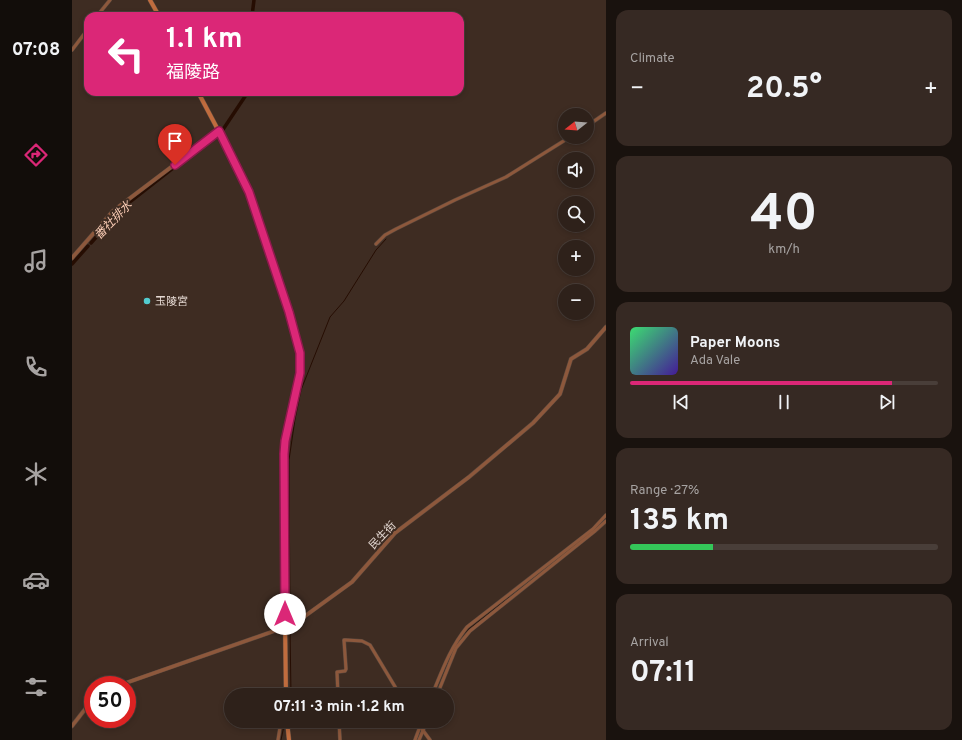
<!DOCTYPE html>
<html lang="en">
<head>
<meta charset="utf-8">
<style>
	:root { --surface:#2e211a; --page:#362923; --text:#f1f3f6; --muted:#a7a3a2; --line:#493e39; --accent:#db2777 }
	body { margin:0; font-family:Overpass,"Noto Sans TC",sans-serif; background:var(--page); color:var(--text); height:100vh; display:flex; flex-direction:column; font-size:15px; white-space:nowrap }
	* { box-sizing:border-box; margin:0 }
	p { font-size:13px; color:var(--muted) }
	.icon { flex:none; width:22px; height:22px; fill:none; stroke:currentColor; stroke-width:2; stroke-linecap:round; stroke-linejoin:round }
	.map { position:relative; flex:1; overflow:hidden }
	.sheet { display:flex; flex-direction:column; gap:10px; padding:10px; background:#19120e; width:356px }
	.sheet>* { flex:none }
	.banner { position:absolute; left:12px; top:12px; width:380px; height:84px; border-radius:12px; box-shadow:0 2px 6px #0003,0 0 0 1px var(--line); background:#db2777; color:#fff; overflow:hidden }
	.needle { width:26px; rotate:253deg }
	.tools { position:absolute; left:486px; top:108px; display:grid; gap:8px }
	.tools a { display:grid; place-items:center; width:36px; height:36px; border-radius:50%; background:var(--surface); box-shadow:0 2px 6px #0003,0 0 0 1px var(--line); font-size:20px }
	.speed { position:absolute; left:12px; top:676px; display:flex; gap:8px; font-size:20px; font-weight:700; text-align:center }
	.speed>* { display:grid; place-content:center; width:52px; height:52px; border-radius:50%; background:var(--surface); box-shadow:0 2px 6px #0003,0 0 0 1px var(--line); line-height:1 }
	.speed .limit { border:6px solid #d22; background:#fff; color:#111 }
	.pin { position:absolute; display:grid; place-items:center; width:34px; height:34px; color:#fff; margin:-41px -17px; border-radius:50% 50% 50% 0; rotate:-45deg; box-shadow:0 0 4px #0007 }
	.pin .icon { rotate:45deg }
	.me { position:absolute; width:44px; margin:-22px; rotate:0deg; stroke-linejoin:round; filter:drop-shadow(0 0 3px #0008) }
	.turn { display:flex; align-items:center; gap:14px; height:84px; padding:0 16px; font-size:18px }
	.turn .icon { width:52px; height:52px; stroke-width:2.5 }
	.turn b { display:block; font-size:28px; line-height:34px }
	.big { font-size:30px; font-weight:700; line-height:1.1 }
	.sheet .widget { flex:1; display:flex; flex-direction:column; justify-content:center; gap:6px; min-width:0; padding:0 14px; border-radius:12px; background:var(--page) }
	.sheet .dial { align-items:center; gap:0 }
	.dial b { font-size:52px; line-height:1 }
	.song { display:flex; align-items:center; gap:12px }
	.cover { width:48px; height:48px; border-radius:6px; background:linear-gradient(135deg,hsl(140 70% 55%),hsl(260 70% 35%)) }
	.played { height:4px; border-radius:2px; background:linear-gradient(90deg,var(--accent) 85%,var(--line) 85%) }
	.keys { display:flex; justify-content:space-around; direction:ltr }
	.heat { display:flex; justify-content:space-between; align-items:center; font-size:22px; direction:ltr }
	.charge { height:6px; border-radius:3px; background:linear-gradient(90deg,#34c759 27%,var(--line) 0) }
	.trip { position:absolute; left:152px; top:688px; width:230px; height:40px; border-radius:20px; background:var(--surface); box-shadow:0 2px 6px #0003,0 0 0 1px var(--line); font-weight:700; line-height:40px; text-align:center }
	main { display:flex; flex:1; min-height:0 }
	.tabs { display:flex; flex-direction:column; width:72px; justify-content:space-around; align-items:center; background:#120d0a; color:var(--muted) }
	.tabs .icon { width:28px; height:28px }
	.tabs .selected { color:var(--accent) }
	.tabs b { font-size:18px; color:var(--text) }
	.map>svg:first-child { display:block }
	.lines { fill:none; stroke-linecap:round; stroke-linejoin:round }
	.stream { stroke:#260d02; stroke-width:1 }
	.canal { stroke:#260d02; stroke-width:3.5 }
	.minor-casing { stroke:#59483e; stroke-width:4 }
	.tertiary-casing { stroke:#59483e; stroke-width:4.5 }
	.secondary-casing { stroke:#59483e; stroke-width:5 }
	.minor { stroke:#8d583c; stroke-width:3 }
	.tertiary { stroke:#8d583c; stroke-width:3.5 }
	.secondary { stroke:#c06c3e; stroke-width:4 }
	.route-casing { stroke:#8e194d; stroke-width:10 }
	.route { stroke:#db2777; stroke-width:7 }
	.poi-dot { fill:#52ccd0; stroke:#3e2c22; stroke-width:1.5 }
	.labels { text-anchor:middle; stroke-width:4; stroke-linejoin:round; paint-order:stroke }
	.poi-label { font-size:11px; fill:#e5d9d3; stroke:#3e2c22; text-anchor:start }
	.street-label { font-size:11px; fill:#e5d9d3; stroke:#3e2c22 }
	.water-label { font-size:12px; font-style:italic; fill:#f9cbb4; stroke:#3e2c22 }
</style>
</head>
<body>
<main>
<nav class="tabs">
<b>07:08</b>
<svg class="icon selected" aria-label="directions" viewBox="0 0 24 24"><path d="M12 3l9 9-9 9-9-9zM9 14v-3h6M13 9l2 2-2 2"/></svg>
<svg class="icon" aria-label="music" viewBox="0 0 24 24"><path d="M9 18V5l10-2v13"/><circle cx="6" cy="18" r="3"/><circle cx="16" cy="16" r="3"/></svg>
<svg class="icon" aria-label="phone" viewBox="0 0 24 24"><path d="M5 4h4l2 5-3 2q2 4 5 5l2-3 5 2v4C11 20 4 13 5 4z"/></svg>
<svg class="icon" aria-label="climate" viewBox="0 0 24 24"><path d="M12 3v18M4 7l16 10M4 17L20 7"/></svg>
<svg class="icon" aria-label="car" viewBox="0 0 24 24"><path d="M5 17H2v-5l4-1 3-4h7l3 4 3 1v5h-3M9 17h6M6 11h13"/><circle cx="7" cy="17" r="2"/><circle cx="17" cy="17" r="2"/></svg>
<svg class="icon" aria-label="filters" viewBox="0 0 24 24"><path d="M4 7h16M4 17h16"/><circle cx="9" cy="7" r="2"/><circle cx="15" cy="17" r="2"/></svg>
</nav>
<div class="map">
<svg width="534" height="740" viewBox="0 0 534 740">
	<rect width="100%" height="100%" fill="#3e2c22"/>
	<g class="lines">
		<!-- stream -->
		<g class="stream">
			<path d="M218 623 217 460 223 419 229 390 258 317 272 301 304 250 314 239"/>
			<path d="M218 627 219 695"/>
			<path d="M392 633 506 543"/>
			<path d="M209 740 213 721"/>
		</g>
		<!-- canal -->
		<g class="canal">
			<path d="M180 16 182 0"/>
			<path d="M150 131 176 92"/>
			<path d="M105 165 138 140"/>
			<path d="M19 243 50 208 101 168"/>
			<path d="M0 264 16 246"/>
		</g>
		<!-- minor casing -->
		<g class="minor-casing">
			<g id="minor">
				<path d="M25 16 38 0"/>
				<path d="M0 50 16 29"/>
				<path d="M515 126 534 113"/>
				<path d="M304 244 313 235 324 229 383 200 434 177 498 137"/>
				<path d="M266 695 265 672 273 671 274 669 272 640H274L290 641 298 645 328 695"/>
				<path d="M360 695C370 671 378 648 395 627L521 529 534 515"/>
				<path d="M365 695 384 648 398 631 523 531 534 521"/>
				<path d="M267 721 268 740"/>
				<path d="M344 721 358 740"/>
				<path d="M206 740 209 721"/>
				<path d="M343 740 350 721"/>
				<path d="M347 740 355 721"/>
			</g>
		</g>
		<!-- tertiary casing -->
		<g class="tertiary-casing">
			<g id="tertiary">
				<path d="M0 258 41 211 147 131"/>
				<path d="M48 685 222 624 280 582 323 533 397 477 461 423 488 394 499 359 515 349 534 327"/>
				<path d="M0 726 21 699"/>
			</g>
		</g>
		<!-- secondary casing -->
		<g class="secondary-casing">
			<g id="secondary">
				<path d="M78 0 87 16"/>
				<path d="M126 92 173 181 217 312 228 353V373L213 441 211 467 214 695"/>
				<path d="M215 721 217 740"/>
			</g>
		</g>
		<!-- minor -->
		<use href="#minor" class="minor"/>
		<!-- tertiary -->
		<use href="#tertiary" class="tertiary"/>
		<!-- secondary -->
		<use href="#secondary" class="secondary"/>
	</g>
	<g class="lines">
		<!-- route casing -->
		<g class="route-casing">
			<path id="route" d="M103 165 147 131 177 192 217 312 228 353V373L213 441 212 454 213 614"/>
		</g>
		<!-- route -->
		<use href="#route" class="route"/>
	</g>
	<!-- markers -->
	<circle class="poi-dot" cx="75" cy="301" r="4"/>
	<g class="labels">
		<!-- poi labels -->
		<g class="poi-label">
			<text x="83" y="305">玉陵宮</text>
		</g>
		<!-- street labels -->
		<g class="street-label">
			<text transform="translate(310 535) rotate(-46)" y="4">民生街</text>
		</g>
		<!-- water labels -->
		<g class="water-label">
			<text transform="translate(41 220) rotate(-46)" y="4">番社排水</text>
		</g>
	</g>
</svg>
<div class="tools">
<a><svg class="needle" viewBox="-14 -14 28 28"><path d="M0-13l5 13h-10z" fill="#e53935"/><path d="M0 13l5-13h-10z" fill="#a7a3a2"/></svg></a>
<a><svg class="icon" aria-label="sound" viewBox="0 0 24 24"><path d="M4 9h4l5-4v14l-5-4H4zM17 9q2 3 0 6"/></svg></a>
<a><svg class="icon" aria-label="search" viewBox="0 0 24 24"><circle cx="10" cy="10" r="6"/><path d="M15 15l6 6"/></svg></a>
<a>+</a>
<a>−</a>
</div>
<div class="speed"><div class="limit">50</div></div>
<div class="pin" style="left:103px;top:165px;background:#d93025"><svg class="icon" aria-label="arrive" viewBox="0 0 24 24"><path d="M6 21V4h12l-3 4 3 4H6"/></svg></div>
<svg class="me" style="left:213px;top:614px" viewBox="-20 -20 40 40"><circle r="19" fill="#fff"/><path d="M0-13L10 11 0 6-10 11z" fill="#db2777"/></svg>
<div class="trip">07:11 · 3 min · 1.2 km</div>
<div class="banner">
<div class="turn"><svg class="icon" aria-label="left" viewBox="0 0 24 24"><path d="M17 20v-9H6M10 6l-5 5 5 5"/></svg><div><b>1.1 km</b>福陵路</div></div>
</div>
</div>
<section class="sheet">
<div class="widget"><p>Climate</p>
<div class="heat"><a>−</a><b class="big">20.5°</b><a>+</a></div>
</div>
<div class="widget dial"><b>40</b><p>km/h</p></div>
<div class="widget">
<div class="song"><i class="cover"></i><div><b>Paper Moons</b><p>Ada Vale</p></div></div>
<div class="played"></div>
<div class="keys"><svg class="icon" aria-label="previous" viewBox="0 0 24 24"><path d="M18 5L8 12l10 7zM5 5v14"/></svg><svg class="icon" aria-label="pause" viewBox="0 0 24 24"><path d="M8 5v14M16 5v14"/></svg><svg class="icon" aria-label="next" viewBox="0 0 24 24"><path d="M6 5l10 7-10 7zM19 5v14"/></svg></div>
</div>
<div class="widget"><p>Range · 27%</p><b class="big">135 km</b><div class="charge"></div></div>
<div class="widget"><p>Arrival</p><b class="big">07:11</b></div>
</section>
</main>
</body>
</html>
